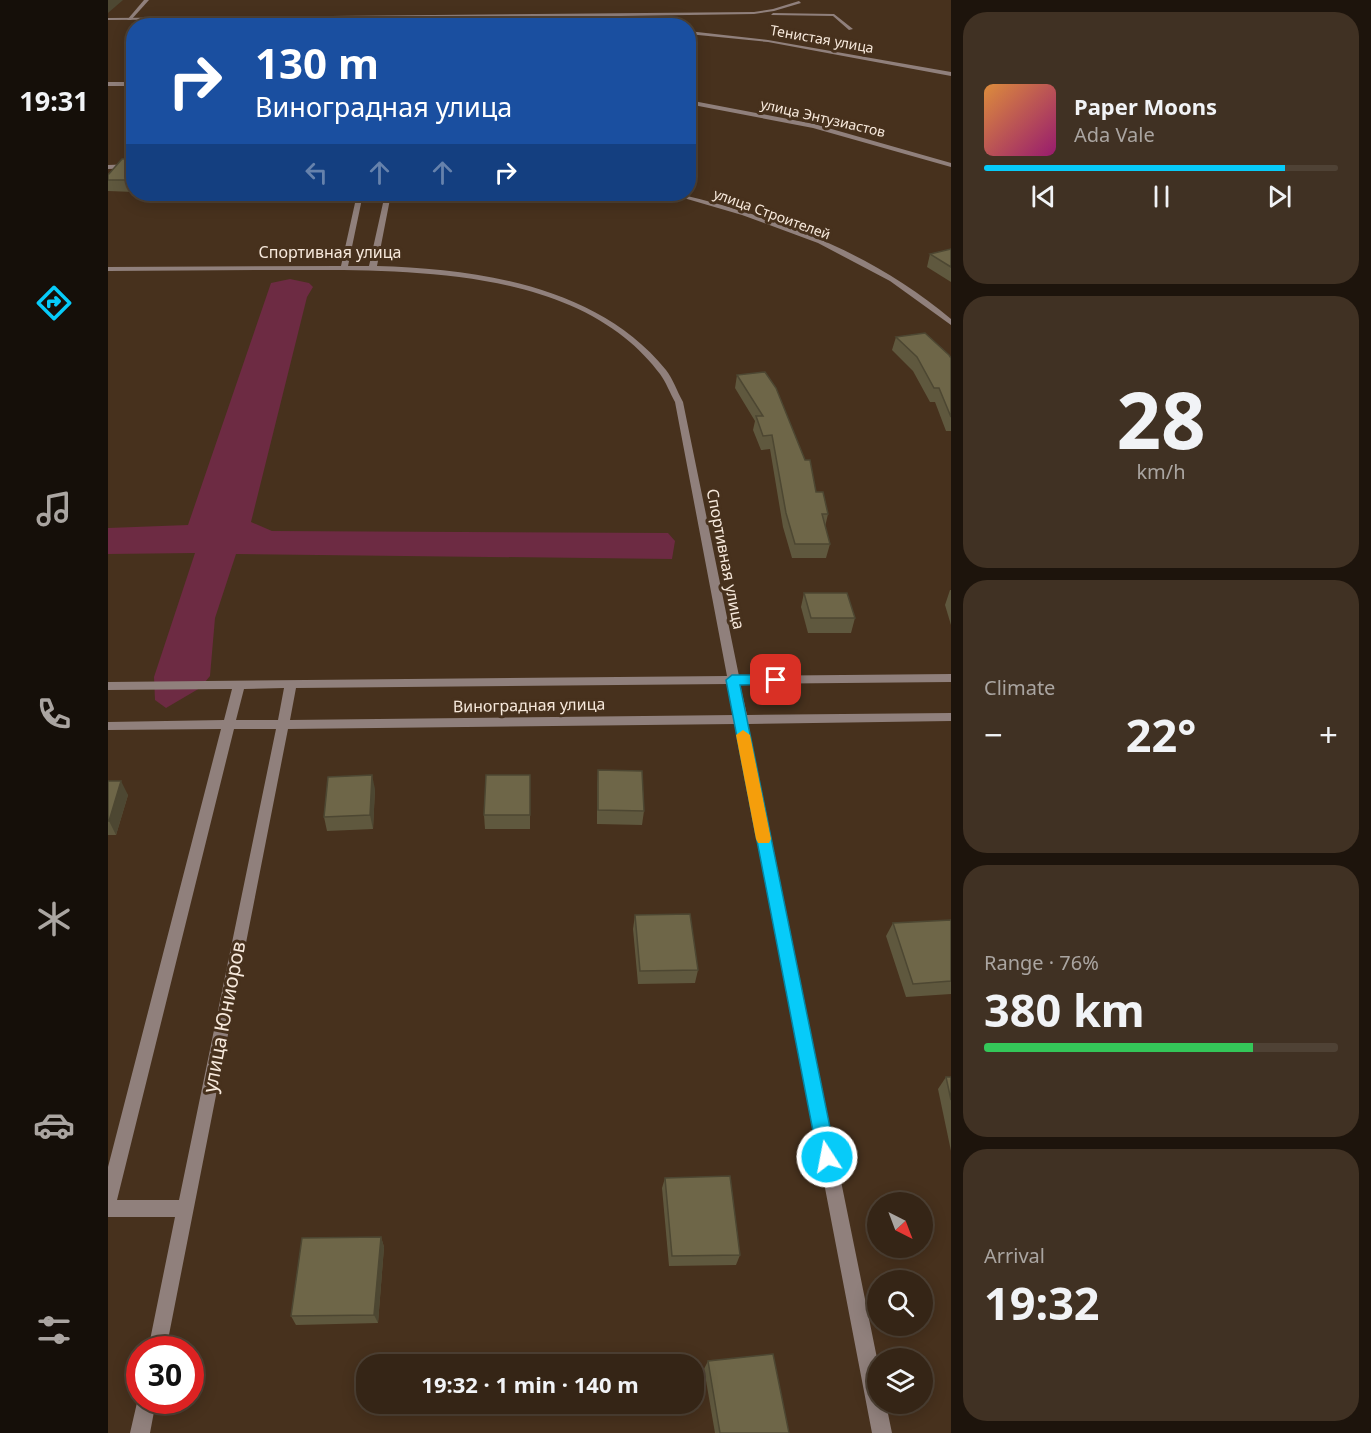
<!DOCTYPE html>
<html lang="en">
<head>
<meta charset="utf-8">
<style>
	:root { --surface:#352516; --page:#403123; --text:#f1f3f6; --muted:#aaa5a1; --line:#4f4235; --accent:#07cbf9 }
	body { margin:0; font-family:"Noto Sans",sans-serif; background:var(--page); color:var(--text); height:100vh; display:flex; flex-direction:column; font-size:22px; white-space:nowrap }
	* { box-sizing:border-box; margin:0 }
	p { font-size:20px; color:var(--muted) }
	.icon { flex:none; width:33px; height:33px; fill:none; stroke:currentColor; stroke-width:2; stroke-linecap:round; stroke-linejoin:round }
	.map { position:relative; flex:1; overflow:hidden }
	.panel { display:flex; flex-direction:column; gap:12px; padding:12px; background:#1d140c; width:420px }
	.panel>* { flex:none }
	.banner { position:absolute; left:18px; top:18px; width:570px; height:183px; border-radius:24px; box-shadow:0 3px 15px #0003,0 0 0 2px var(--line); background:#1a4fa0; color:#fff; overflow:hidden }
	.needle { width:39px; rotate:138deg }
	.controls { position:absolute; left:759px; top:1192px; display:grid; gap:12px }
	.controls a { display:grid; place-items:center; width:66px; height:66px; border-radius:50%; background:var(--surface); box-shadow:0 3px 15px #0003,0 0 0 2px var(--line); font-size:30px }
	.speed { position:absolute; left:18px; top:1336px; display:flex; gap:12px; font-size:30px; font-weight:700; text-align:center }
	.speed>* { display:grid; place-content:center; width:78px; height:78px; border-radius:50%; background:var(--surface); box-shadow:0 3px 15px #0003,0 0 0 2px var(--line); line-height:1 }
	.speed .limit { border:9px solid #d22; background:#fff; color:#111 }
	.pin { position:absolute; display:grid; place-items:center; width:51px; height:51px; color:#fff; margin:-26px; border-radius:12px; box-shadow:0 3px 9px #0006 }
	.me { position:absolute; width:66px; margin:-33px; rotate:349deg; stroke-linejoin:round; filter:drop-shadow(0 0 4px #0008) }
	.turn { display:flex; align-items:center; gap:21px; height:126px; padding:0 30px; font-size:27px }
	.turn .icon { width:78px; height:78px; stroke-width:2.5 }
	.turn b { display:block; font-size:42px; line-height:51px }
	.lanes { display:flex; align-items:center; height:57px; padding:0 30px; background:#0003; justify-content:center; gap:30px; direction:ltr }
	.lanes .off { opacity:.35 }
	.big { font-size:45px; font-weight:700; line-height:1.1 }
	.panel .card { flex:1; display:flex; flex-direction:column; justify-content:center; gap:9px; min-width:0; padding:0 21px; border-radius:24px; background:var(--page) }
	.panel .dial { align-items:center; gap:0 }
	.dial b { font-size:78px; line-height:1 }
	.song { display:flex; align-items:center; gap:18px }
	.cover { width:72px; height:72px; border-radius:9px; background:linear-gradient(135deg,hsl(30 70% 55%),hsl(320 70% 35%)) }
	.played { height:6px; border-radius:3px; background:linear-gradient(90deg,var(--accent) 85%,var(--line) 85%) }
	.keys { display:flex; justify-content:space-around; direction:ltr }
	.heat { display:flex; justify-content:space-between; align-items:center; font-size:33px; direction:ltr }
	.charge { height:9px; border-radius:4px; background:linear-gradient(90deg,#34c759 76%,var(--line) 0) }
	.trip { position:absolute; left:248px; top:1354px; width:348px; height:60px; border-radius:24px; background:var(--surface); box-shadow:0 3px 15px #0003,0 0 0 2px var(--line); font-weight:700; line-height:60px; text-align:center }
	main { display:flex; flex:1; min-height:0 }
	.menu { display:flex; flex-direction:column; width:108px; justify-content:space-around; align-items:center; background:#150f09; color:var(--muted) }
	.menu .icon { width:42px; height:42px }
	.menu .on { color:var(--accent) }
	.menu b { font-size:27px; color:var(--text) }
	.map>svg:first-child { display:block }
	.green { fill:#6d2b43 }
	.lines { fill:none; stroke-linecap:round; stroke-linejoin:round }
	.lane { fill:#90807c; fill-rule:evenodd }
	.street { fill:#90807c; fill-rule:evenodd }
	.wall { fill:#5f583e }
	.shaded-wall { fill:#4d4732 }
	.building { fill:#6e6648; stroke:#4d4732; stroke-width:1.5 }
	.route { fill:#07cbf9; stroke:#0584a2; stroke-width:1.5 }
	.slow { fill:#f59e0b }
	.labels { text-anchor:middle; stroke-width:6; stroke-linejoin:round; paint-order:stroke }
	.far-street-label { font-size:14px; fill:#f7e9dc; stroke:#47311d }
	.street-label { font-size:16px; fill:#f7e9dc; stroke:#47311d }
	.near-street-label { font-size:20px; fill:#f7e9dc; stroke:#47311d }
</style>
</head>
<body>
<main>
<nav class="menu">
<b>19:31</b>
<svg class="icon on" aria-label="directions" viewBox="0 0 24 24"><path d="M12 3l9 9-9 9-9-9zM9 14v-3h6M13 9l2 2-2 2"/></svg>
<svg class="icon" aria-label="music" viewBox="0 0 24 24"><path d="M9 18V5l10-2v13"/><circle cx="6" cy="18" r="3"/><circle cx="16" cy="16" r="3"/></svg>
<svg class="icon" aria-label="phone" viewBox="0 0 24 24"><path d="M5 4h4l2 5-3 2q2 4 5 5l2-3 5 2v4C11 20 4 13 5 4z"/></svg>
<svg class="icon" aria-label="climate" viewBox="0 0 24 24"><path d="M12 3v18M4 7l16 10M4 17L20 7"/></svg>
<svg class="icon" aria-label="car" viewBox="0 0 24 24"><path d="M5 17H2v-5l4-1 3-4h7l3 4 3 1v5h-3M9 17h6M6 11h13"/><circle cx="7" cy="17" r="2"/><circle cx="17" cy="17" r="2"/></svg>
<svg class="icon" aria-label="filters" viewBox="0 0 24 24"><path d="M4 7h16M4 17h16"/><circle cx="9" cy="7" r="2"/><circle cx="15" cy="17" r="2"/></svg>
</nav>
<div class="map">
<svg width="843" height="1433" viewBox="0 0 843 1433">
	<rect width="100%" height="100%" fill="#47311d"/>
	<!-- green -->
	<path class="green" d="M182 279 201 283 205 287 199 297 143 522 164 531 560 533 567 541 564 559 128 554 107 618 102 676 92 688 58 708 47 700 46 677 87 553 0 554V528L80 525 163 283Z"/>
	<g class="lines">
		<!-- lane -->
		<path class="lane" d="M36 0H41L23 20H19Z"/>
		<!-- street -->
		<g class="street">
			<path d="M691 1 693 3 666 11 646 14 513 16 515 20 528 26H520L511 22 508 16 0 20V18L646 12 665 9Z"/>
			<path d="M665 13 726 14 745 29 741 30 725 16 663 15Z"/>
			<path d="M580 31 660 40 843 72V76L660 42 580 34Z"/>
			<rect x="0" y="82" width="26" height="4"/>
			<path d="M580 100 706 124 843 163V167L705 128 580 104Z"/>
			<path d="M26 164V168L0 169V165Z"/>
			<path d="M249 194H255L240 266H261L277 194H283L269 266C371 269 490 286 558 370 565 379 569 391 575 402L631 676 843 674V682L632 684 639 715 843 713V721L640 724 770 1363V1404H778L784 1433H764L628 724 180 729 58 1350H40L67 1217H0V1167L113 729 0 730V722L116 720 124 689 0 690V682L619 676 567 402C562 393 558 382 552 374 543 362 529 347 517 338 430 268 288 270 181 270 121 270 60 271 0 271V267L233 266ZM621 684 627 715 182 720 188 688ZM176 688 170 720H128L136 689ZM126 729H168L71 1200H9Z"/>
			<path d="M562 194H571C669 217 765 253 843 319V325L782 281 710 243 634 215Z"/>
			<path d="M31 1394 32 1401H48L42 1433H22Z"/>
		</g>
	</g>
	<!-- wall -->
	<g class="wall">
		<path d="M26 145V192L0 191V175L23 158 21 150Z"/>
		<path d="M843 249V282L819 267 822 254Z"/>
		<path d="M788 337 843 358V431H838L827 402H822L805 371 784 350Z"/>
		<path d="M629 375 708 492 720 514 717 527 722 544 718 558H684L675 527 662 449 653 450 645 430 647 421 627 388Z"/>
		<path d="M842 590H843V625L837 605Z"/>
		<path d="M696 593 747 618 743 633H700L693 607Z"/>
		<path d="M490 770 536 811 534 825 489 824V784Z"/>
		<path d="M422 775V829H377L376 815Z"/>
		<path d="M0 781 20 795 8 835H0Z"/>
		<path d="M267 789 265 829 219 831 216 817Z"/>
		<path d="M527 915 590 970 587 983 530 984 525 929Z"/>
		<path d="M843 920V994L798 997 778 936 785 923Z"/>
		<path d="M838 1077H843V1151L830 1089Z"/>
		<path d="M557 1178 632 1255 628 1265 561 1266 554 1188Z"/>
		<path d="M273 1237 276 1247 270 1323 188 1325 183 1316Z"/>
		<path d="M600 1361 681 1433H607L596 1369Z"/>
	</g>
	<!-- shaded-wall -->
	<g class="shaded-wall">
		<path d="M0 0H15L0 13Z"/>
		<path d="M264 775 267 789 265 829 262 815Z"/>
		<path d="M13 781 20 795 8 835 1 821Z"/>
		<path d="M273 1237 276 1247 270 1323 266 1315Z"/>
	</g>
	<!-- building -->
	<g class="building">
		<path d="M26 145V180H0V175L14 159 25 158V151L21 150Z"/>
		<path d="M843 249V267L822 254Z"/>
		<path d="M817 333 841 355 843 358V417L831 388H826L809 357 788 337Z"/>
		<path d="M657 372 668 388 697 460H702L708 492H715L720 514H714L722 544H687L678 513 664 435 655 436 648 416H655L629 375Z"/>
		<path d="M696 593H739L747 618H703Z"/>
		<path d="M490 770 534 771 536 811 490 810Z"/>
		<path d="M264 775 262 815 216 817 220 777Z"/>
		<path d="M378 775H422V815H376Z"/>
		<path d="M0 781H13L1 821H0Z"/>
		<path d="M582 914 590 970 532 971 527 915Z"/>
		<path d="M843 920V981L805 984 785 923Z"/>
		<path d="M838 1077H843V1100Z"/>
		<path d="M622 1176 632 1255 564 1256 557 1178Z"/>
		<path d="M273 1237 266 1315 183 1316 194 1238Z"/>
		<path d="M665 1354 681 1433H612L600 1361Z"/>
	</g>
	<!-- route -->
	<path class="route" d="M624 675H668L675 680 668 684 632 685 728 1157 726 1163 719 1166 712 1163 710 1157 618 680Z"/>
	<!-- slow -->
	<path class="slow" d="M635 730 642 735 663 839 661 843H650L648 839 628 735Z"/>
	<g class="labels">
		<!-- far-street labels -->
		<g class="far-street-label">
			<text transform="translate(714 39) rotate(10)" y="5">Тенистая улица</text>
			<text transform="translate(715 118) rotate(13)" y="5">улица Энтузиастов</text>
			<text transform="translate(664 214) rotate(20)" y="5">улица Строителей</text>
		</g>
		<!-- street labels -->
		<g class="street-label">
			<text x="222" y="258">Спортивная улица</text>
			<text transform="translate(618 559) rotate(79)" y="6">Спортивная улица</text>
			<text transform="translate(421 705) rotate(-1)" y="6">Виноградная улица</text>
		</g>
		<!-- near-street labels -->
		<g class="near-street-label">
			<text transform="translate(116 1017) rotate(-79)" y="7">улица Юниоров</text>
		</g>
	</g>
</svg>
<div class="controls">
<a><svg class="needle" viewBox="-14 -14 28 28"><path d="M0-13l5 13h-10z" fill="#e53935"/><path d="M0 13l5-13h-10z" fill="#aaa5a1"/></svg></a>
<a><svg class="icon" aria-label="search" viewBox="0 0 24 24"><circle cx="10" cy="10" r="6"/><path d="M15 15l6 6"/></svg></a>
<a><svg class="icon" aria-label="layers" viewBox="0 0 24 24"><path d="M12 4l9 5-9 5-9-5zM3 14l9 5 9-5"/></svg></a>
</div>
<div class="speed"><div class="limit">30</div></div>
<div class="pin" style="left:668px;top:680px;background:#d93025"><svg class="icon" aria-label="arrive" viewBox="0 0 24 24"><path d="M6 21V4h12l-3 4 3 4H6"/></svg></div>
<svg class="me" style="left:719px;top:1157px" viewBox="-20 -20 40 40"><circle r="17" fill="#07cbf9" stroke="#fff" stroke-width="3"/><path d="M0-11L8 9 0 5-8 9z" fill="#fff"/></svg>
<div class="trip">19:32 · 1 min · 140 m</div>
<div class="banner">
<div class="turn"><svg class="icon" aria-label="right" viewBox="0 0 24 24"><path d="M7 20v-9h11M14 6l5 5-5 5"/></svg><div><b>130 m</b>Виноградная улица</div></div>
<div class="lanes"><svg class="icon off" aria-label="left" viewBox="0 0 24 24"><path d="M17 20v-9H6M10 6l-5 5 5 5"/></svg><svg class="icon off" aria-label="ahead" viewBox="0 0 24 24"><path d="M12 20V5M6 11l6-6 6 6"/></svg><svg class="icon off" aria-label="ahead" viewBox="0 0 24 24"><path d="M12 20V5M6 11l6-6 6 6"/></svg><svg class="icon" aria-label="right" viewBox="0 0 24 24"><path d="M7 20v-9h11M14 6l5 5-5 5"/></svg></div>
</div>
</div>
<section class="panel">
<div class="card">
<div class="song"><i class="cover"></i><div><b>Paper Moons</b><p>Ada Vale</p></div></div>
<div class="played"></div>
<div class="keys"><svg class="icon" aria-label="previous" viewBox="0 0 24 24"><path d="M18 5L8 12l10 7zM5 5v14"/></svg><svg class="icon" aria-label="pause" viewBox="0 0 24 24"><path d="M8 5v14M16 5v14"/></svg><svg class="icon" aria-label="next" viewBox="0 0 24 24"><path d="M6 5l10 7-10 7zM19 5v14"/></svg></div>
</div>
<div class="card dial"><b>28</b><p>km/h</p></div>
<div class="card"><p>Climate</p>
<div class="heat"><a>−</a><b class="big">22°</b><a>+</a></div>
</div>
<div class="card"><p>Range · 76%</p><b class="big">380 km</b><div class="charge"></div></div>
<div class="card"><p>Arrival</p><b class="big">19:32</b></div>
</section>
</main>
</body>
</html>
